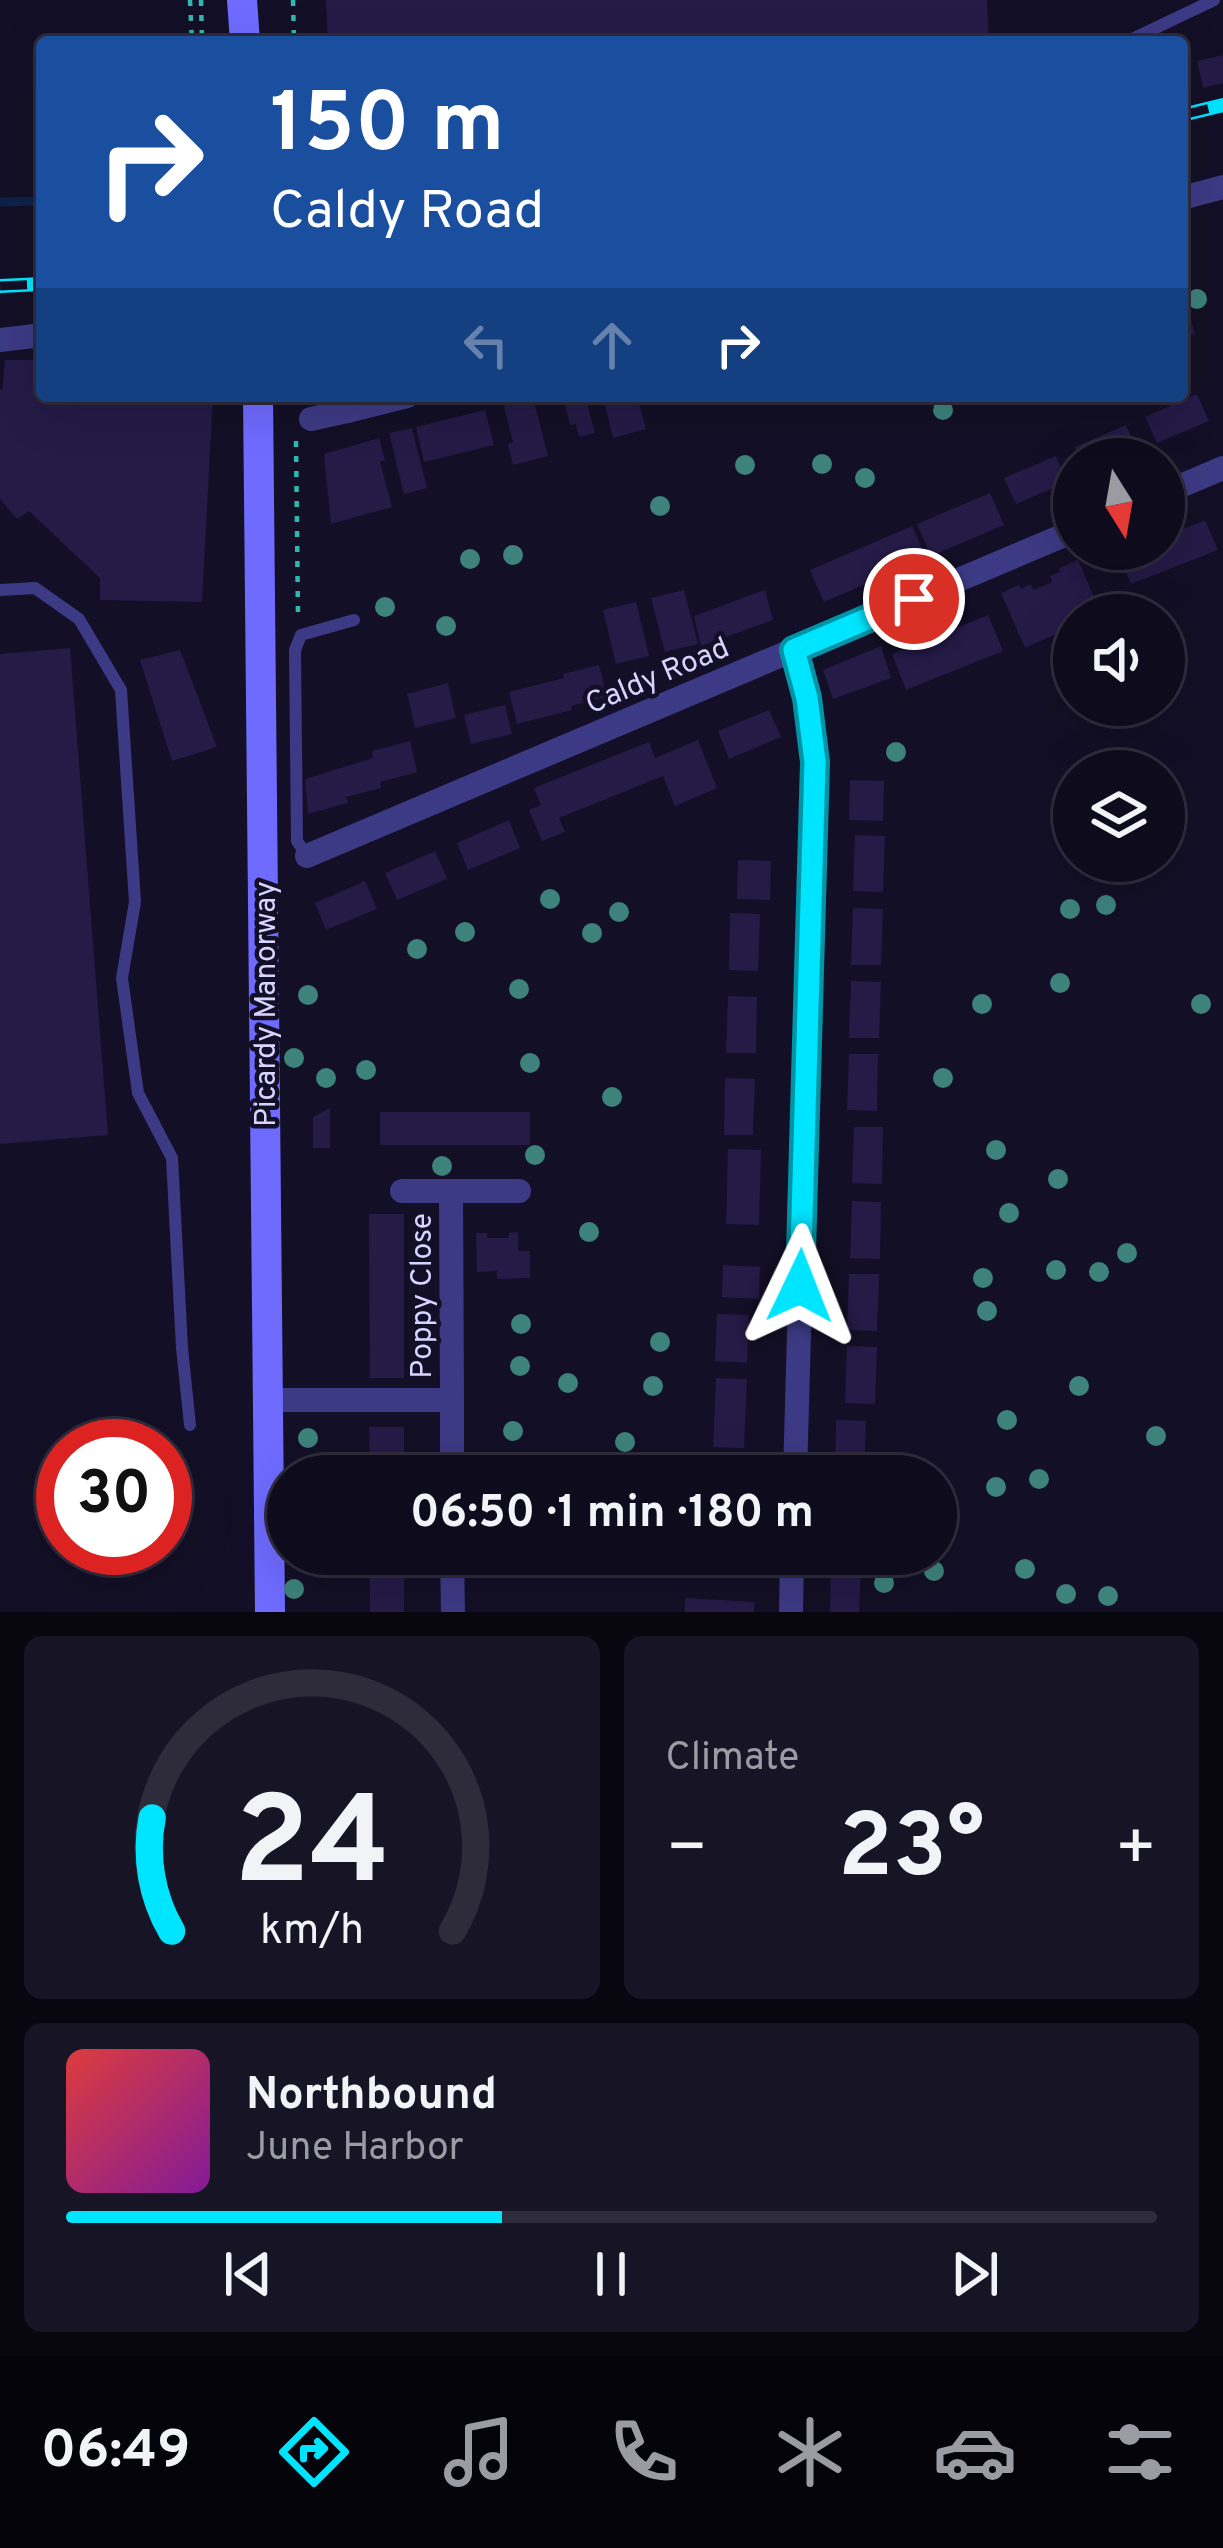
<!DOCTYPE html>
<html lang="en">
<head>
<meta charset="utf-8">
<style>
	:root { --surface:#0e0b1c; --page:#171425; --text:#f1f3f6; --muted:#9b9ba3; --line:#2e2b3b; --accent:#00e5ff }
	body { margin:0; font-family:Overpass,sans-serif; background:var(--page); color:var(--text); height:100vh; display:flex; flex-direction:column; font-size:45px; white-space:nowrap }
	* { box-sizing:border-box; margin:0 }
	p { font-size:39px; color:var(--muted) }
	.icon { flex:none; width:66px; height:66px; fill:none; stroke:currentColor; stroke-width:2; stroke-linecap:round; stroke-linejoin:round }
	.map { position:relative; height:1612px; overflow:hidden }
	.side { display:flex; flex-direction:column; gap:24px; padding:24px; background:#08060f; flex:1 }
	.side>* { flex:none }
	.banner { position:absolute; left:36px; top:36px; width:1152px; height:366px; border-radius:12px; box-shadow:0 12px 48px #0002,0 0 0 3px var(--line); background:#1a4fa0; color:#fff; overflow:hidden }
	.needle { width:78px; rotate:169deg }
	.controls { position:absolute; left:1053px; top:438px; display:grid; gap:24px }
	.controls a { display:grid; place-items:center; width:132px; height:132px; border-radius:50%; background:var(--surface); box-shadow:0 12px 48px #0002,0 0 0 3px var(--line); font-size:60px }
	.speed { position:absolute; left:36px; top:1419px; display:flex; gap:24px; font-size:60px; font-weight:700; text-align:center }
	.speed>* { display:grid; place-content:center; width:156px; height:156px; border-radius:50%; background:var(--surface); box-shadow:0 12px 48px #0002,0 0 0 3px var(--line); line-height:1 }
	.speed .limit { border:18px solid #d22; background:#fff; color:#111 }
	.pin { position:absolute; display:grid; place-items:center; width:102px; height:102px; color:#fff; margin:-51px; border:6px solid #fff; border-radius:50%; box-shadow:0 3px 12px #0007 }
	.me { position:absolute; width:132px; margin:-66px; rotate:2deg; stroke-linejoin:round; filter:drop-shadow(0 0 9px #0008) }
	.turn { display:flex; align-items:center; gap:42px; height:252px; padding:0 36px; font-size:54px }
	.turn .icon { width:156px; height:156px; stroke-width:2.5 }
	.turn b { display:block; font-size:84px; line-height:102px }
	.lanes { display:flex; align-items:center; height:114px; padding:0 36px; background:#0003; justify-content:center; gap:60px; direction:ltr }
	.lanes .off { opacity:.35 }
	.big { font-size:90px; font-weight:700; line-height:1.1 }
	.side .widget { flex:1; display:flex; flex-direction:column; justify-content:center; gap:18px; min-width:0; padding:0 42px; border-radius:18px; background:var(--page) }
	.side .dial { align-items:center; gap:0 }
	.dial svg { height:312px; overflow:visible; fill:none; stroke:var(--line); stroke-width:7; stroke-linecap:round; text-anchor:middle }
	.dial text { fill:var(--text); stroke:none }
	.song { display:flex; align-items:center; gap:36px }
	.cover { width:144px; height:144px; border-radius:18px; background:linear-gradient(135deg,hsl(0 70% 55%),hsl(290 70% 35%)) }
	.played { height:12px; border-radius:6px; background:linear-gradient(90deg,var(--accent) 40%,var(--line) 40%) }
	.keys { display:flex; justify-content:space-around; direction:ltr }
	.heat { display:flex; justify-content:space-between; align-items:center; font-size:66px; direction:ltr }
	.side .tiles { flex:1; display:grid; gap:24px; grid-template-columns:1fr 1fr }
	.widget:last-child { grid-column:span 2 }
	.trip { position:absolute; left:267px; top:1455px; width:690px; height:120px; border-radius:60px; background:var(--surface); box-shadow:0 12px 48px #0002,0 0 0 3px var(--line); font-weight:700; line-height:120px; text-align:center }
	.tab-bar { display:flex; height:192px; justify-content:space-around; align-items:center; background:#06040b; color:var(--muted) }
	.tab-bar .icon { width:84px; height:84px }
	.tab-bar .current { color:var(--accent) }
	.tab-bar b { font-size:54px; color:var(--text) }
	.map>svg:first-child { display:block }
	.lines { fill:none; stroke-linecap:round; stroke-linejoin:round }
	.stream { stroke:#0c2248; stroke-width:9 }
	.building { fill:#241b47 }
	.path { stroke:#2fb8b0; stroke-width:4.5; stroke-dasharray:6 9; stroke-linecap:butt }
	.lane { stroke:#3d3a85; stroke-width:12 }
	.street { stroke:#3d3a85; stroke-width:24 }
	.secondary { stroke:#6f6bff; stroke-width:30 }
	.rail-casing { stroke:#00e5ff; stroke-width:14 }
	.rail { stroke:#130f26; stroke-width:9; stroke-dasharray:27; stroke-linecap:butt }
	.secondary-bridge { stroke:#6f6bff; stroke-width:30 }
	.tree { fill:#3d827b }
	.route-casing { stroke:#0095a6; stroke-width:30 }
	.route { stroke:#00e5ff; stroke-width:21 }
	.labels { text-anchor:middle; stroke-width:9; stroke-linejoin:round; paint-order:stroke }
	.street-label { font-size:30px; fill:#d9d4ff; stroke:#130f26 }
</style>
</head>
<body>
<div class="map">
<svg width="1223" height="1612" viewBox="0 0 1223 1612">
	<rect width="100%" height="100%" fill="#130f26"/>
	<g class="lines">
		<!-- stream -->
		<path class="stream" d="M0 202 42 201"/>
	</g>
	<!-- building -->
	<g class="building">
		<path d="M326 0H987L989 42H328Z"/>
		<path d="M1223 55V83L1203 88 1197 61Z"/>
		<path d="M1182 288 1195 334 1182 337Z"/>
		<path d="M5 360H42V396H213L202 602 100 600V578L29 511 17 519 0 499V388L2 391Z"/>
		<path d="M1197 394 1209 421 1157 443 1145 417Z"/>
		<path d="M563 396H585L595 433 579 437 576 424 570 425Z"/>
		<path d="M603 396H637L646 429 613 438Z"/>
		<path d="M533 398 548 456 513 465 508 444 513 442 504 406Z"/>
		<path d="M485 410 494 445 424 462 416 427Z"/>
		<path d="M1126 425 1138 452 1121 459H1080L1075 447Z"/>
		<path d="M412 428 427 488 404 494 389 433Z"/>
		<path d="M379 438 385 460 380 462 392 507 331 524 324 454Z"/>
		<path d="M1056 456 1067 482 1016 504 1004 478Z"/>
		<path d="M990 493 1004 525 931 556 917 524Z"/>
		<path d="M1205 520 1218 550 1131 584 1118 554 1130 549H1164V537Z"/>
		<path d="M912 526 926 558 824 602 810 570Z"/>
		<path d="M1078 560 1102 615H1074V626L1025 648 1001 593 1019 585 1021 589 1031 584 1033 590 1043 586 1052 582 1050 576 1060 572 1059 568Z"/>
		<path d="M684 590 698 644 665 652 651 598Z"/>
		<path d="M765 590 773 620 701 646 694 616Z"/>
		<path d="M636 602 649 656 616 664 603 610Z"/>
		<path d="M988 615 1003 651 906 690 892 654Z"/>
		<path d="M881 646 891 678 833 699 823 670Z"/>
		<path d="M70 648 108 1135 0 1144V654Z"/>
		<path d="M180 650 217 747 172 761 140 660Z"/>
		<path d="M599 665 607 697 571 706 572 710 517 724 509 692 564 678 563 674Z"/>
		<path d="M448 683 456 718 415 728 407 694Z"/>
		<path d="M505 705 512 734 471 744 464 715Z"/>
		<path d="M769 710 781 737 729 759 718 731Z"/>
		<path d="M698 740 717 788 675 806 663 776 559 818 565 832 542 841 529 810 541 805 534 788 649 742 655 758Z"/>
		<path d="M410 741 417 772 380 782 381 788 346 797 348 803 308 814 305 779 373 758 372 751Z"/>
		<path d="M850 780 884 781 883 821 849 820Z"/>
		<path d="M509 820 520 848 468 870 457 843Z"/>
		<path d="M855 835 885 836 883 892 853 891Z"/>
		<path d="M435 851 447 879 397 900 385 873Z"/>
		<path d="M738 860 771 861 770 900 737 899Z"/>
		<path d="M365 881 377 909 326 930 315 903Z"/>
		<path d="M853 908 883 909 881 965H851Z"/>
		<path d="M730 913 760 914 758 971 729 970Z"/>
		<path d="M851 981 881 982 879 1038H849Z"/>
		<path d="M728 996 757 997 756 1053H726Z"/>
		<path d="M849 1054H878L877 1111 847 1110Z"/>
		<path d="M725 1078 755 1079 753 1135H724Z"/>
		<path d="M330 1108V1148H313V1117Z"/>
		<rect x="380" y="1112" width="150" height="33"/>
		<path d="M854 1127H883L882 1184 852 1183Z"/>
		<path d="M728 1149 761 1150 759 1225 726 1224Z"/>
		<path d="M852 1201 881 1202 880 1259 850 1258Z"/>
		<path d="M369 1214H404V1378H370Z"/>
		<path d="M518 1232V1251H530V1278L497 1279V1271L477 1272 476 1233H487V1238H509V1233Z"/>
		<path d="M723 1265 760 1267 759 1299 722 1297Z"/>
		<path d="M849 1274H879L877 1331 847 1330Z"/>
		<path d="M717 1314 749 1315 747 1363 715 1361Z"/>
		<path d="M847 1346 877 1347 875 1404 845 1403Z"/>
		<path d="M716 1378 747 1379 744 1448 713 1447Z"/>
		<path d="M836 1420 866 1421 864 1476H835Z"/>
		<path d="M369 1427H404V1476H370Z"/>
		<path d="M704 1464 754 1466V1476H704Z"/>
		<path d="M678 1554H727L726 1560 750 1561 749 1578 696 1576 697 1569 677 1568Z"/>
		<rect x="370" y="1564" width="34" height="48"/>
		<path d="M831 1567 861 1568 859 1612H830Z"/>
		<path d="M685 1598 755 1602 754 1612H685Z"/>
	</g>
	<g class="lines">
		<!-- path -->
		<g class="path">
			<path d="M190 0 192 42"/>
			<path d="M201 0 202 42"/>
			<path d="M293 0 294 42"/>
			<path d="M296 441 298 616"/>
		</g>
		<!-- lane -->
		<g class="lane">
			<path d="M1126 42 1214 0"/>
			<path d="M0 590 35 588 79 619 121 690 135 902 122 978 138 1093 172 1158 182 1348 190 1425"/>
			<path d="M307 856 297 841 295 650 301 635 354 620"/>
		</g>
		<!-- street -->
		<g class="street">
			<path d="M1182 198 1223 187"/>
			<path d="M0 340 42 335"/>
			<path d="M341 396 347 411 407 396"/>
			<path d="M311 419 347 411"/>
			<path d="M1164 493 1223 468"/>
			<path d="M793 650 807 698 815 762 795 1476"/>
			<path d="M307 856 1074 531"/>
			<path d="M402 1191H451L452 1400"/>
			<path d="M451 1191H519"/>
			<path d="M269 1400H452V1476"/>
			<path d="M452 1554 453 1612"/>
			<path d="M453 1557H514"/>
			<path d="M791 1612 792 1554"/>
		</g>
		<!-- secondary -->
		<path class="secondary" d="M258 396 270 1612"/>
		<!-- rail casing -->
		<g class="rail-casing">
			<g id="rail">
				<path d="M1182 115 1223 105"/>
				<path d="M0 286 42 284"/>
			</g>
		</g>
		<!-- rail -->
		<use href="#rail" class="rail"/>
		<!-- secondary-bridge -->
		<path class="secondary-bridge" d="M242 0 245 42"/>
	</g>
	<!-- trees -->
	<g class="tree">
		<circle cx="1197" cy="299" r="10"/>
		<circle cx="943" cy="410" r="10"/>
		<circle cx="822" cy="464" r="10"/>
		<circle cx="745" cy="465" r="10"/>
		<circle cx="865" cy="478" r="10"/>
		<circle cx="660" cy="506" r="10"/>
		<circle cx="513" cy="555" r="10"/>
		<circle cx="470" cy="559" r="10"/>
		<circle cx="385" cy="607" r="10"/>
		<circle cx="446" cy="626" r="10"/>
		<circle cx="896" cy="752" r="10"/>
		<circle cx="550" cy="899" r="10"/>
		<circle cx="1106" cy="905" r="10"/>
		<circle cx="1070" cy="909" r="10"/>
		<circle cx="619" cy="912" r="10"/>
		<circle cx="465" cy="932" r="10"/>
		<circle cx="592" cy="933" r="10"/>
		<circle cx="417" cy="949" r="10"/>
		<circle cx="1060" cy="983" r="10"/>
		<circle cx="519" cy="989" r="10"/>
		<circle cx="308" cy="995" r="10"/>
		<circle cx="982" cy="1004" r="10"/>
		<circle cx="1201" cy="1004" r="10"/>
		<circle cx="294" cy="1058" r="10"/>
		<circle cx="530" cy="1063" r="10"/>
		<circle cx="366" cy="1070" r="10"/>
		<circle cx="326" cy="1078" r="10"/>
		<circle cx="943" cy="1078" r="10"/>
		<circle cx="612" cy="1097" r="10"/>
		<circle cx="996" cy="1150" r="10"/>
		<circle cx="535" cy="1155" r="10"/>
		<circle cx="442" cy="1166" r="10"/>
		<circle cx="1058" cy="1179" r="10"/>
		<circle cx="1009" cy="1213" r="10"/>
		<circle cx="589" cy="1232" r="10"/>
		<circle cx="1127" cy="1253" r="10"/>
		<circle cx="1056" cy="1270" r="10"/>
		<circle cx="1099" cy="1272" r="10"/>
		<circle cx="983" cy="1278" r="10"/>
		<circle cx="987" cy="1311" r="10"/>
		<circle cx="521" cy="1324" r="10"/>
		<circle cx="660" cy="1342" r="10"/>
		<circle cx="520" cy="1366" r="10"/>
		<circle cx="568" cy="1383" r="10"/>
		<circle cx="653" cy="1386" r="10"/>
		<circle cx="1079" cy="1386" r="10"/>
		<circle cx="1007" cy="1420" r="10"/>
		<circle cx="513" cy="1431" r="10"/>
		<circle cx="1156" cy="1436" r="10"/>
		<circle cx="308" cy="1438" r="10"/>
		<circle cx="625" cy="1442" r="10"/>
		<circle cx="1039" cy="1479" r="10"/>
		<circle cx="996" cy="1487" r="10"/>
		<circle cx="1025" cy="1569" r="10"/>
		<circle cx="934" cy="1571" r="10"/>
		<circle cx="884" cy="1583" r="10"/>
		<circle cx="294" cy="1589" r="10"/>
		<circle cx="1066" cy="1594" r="10"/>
		<circle cx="1108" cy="1596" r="10"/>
	</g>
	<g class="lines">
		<!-- route casing -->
		<g class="route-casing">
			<path id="route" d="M800 1286 815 762 807 698 794 650 914 599"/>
		</g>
		<!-- route -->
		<use href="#route" class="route"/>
	</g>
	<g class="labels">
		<!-- street labels -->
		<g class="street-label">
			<text transform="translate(657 675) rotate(-23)" y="10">Caldy Road</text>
			<text transform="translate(265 1004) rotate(-90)" y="10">Picardy Manorway</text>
			<text transform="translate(421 1296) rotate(-90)" y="10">Poppy Close</text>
		</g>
	</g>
</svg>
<div class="controls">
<a><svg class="needle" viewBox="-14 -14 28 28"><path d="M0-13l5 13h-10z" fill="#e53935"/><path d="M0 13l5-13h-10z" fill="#9b9ba3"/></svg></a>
<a><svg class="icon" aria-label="sound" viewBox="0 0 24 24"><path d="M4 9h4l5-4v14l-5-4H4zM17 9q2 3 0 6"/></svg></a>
<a><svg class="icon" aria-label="layers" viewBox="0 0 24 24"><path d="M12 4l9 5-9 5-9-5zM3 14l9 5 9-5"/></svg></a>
</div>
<div class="speed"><div class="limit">30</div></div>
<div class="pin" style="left:914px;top:599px;background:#d93025"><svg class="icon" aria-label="arrive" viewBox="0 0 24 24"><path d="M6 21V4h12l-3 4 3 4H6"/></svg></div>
<svg class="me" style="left:800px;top:1286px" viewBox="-20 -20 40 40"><path d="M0-17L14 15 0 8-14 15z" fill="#00e5ff" stroke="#fff" stroke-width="4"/></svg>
<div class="trip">06:50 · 1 min · 180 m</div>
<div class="banner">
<div class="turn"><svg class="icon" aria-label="right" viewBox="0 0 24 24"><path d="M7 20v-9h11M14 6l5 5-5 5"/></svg><div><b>150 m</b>Caldy Road</div></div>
<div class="lanes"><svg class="icon off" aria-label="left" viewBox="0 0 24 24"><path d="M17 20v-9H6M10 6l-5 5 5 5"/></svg><svg class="icon off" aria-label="ahead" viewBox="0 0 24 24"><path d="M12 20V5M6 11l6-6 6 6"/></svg><svg class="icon" aria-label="right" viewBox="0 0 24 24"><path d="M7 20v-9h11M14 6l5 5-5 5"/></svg></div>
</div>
</div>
<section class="side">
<div class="tiles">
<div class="widget dial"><svg viewBox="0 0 100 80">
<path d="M14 69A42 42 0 1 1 86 69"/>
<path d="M14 69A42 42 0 0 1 9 40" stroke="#00e5ff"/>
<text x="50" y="56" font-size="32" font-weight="700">24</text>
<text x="50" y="72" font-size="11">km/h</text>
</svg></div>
<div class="widget"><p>Climate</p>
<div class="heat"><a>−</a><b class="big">23°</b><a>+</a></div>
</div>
<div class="widget">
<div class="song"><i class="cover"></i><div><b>Northbound</b><p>June Harbor</p></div></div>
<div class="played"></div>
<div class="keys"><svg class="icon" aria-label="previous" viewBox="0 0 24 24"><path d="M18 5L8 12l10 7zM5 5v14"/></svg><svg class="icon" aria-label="pause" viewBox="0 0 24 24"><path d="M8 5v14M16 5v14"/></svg><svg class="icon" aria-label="next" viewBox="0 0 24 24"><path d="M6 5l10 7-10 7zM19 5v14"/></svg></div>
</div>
</div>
</section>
<nav class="tab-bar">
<b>06:49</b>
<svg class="icon current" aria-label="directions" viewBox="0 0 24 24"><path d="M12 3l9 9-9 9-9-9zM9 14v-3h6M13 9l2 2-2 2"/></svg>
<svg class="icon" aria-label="music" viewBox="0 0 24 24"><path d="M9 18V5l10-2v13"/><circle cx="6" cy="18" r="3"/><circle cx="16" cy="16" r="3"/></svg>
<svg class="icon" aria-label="phone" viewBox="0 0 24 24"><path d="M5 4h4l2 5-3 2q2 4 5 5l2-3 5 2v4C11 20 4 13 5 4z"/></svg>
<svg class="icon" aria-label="climate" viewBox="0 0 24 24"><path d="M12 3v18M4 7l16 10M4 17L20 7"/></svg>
<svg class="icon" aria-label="car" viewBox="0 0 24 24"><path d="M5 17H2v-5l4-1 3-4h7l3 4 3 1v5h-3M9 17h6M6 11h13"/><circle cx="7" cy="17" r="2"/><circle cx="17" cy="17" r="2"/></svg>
<svg class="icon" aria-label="filters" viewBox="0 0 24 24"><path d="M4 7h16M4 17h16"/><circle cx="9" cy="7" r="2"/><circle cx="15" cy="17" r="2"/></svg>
</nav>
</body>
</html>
